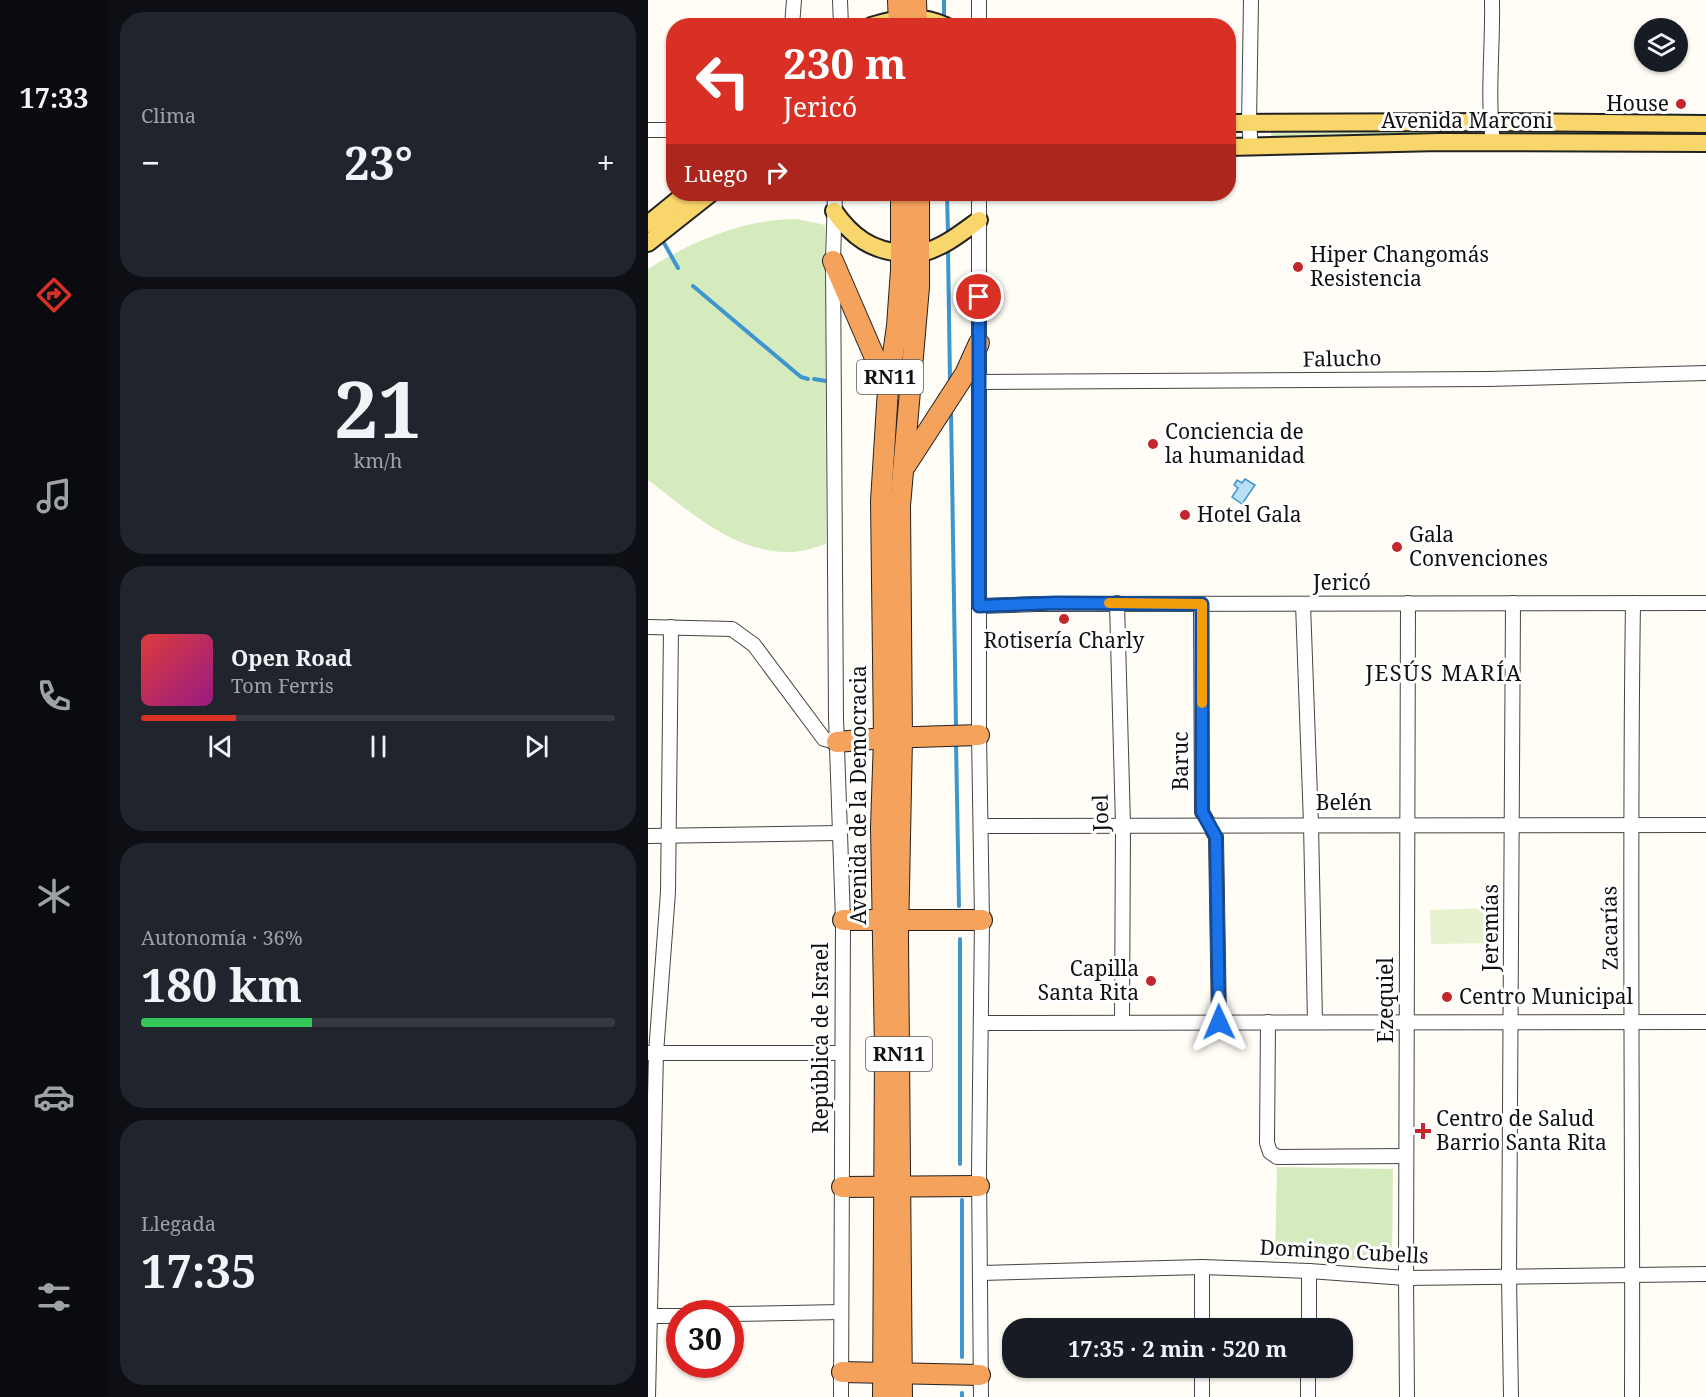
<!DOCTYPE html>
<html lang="es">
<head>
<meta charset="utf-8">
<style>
	:root { --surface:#171b24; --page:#20242c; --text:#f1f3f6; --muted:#9ea1a6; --line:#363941; --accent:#d93025 }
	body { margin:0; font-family:"Noto Serif",serif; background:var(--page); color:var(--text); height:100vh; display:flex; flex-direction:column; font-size:22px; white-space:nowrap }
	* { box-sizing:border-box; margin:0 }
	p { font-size:20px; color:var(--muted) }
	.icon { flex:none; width:33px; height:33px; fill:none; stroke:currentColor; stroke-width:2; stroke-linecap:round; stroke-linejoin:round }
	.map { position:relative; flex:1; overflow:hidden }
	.drawer { display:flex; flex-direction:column; gap:12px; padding:12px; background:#0d0f14; width:540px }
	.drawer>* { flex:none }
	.guide { position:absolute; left:18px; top:18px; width:570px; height:183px; border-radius:24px; box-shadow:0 2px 4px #0004; background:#d93025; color:#fff; overflow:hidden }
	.buttons { position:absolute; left:986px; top:18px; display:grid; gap:12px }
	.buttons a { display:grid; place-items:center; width:54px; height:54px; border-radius:50%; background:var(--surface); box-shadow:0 2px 4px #0004; font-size:30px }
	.speed { position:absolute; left:18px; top:1300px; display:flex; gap:12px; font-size:30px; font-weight:700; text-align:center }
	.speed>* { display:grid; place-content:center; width:78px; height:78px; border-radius:50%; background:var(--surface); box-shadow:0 2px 4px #0004; line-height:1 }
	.speed .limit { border:9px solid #d22; background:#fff; color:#111 }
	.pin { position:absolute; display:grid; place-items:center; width:51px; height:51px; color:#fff; margin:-26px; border:3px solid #fff; border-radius:50%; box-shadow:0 2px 6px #0007 }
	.me { position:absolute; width:66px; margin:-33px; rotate:359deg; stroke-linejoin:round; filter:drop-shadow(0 0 4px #0008) }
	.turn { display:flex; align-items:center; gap:21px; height:126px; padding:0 18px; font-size:27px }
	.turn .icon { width:78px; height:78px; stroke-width:2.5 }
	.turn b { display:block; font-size:42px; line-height:51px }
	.then { display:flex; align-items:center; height:57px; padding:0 18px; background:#0003; gap:12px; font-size:22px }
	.big { font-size:45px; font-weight:700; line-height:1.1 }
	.drawer .card { flex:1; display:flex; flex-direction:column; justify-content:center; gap:9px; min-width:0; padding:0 21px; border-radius:24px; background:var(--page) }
	.drawer .dial { align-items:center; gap:0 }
	.dial b { font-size:78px; line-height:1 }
	.song { display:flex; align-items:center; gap:18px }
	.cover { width:72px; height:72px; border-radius:9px; background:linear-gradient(135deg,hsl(0 70% 55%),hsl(310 70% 35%)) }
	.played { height:6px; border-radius:3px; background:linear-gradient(90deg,var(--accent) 20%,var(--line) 20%) }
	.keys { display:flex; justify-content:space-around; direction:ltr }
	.heat { display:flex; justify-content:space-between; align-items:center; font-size:33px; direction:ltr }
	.charge { height:9px; border-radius:4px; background:linear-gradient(90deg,#34c759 36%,var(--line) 0) }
	.trip { position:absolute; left:354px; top:1318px; width:351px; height:60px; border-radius:24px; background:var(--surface); box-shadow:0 2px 4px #0004; font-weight:700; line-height:60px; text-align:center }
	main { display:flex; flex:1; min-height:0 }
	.tab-bar { display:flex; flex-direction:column; width:108px; justify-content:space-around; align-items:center; background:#090b0e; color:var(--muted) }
	.tab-bar .icon { width:42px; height:42px }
	.tab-bar .selected { color:var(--accent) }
	.tab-bar b { font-size:27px; color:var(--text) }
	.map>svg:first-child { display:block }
	.green { fill:#d5ebbd }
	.pitch { fill:#e6f2cf }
	.water { fill:#b9e0f7; stroke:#3f96cf; stroke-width:1.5 }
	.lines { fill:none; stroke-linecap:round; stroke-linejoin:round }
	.stream { stroke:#3f96cf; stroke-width:4 }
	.minor-casing { stroke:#444; stroke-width:16 }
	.major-casing { stroke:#222; stroke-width:20 }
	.highway-casing { stroke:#222; stroke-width:22 }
	.minor { stroke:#fff; stroke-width:14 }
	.major { stroke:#f9d66b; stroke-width:16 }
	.highway { stroke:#f5a25d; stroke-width:20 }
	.route-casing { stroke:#114b97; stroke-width:15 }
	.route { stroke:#1a73e8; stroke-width:10 }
	.slow { stroke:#f59e0b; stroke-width:10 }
	.poi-dot { fill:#c4262e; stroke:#fff; stroke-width:2 }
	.labels { text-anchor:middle; stroke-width:6; stroke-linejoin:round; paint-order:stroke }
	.shield { fill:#fff; stroke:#585858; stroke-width:1.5 }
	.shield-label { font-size:20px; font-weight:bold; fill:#111 }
	.poi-label { font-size:21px; fill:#111; stroke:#fff; text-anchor:start }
	.street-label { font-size:21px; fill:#111; stroke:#fff }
	.neighbourhood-label { font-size:22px; letter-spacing:1.5px; fill:#111; stroke:#fff }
</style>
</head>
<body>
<main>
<nav class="tab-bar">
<b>17:33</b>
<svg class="icon selected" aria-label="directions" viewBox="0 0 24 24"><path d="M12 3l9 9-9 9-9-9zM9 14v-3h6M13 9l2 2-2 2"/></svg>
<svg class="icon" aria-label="music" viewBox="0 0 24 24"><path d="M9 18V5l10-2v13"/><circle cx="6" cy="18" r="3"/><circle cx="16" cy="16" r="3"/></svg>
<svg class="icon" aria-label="phone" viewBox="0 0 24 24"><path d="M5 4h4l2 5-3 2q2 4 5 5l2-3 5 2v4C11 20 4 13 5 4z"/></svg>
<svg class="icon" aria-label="climate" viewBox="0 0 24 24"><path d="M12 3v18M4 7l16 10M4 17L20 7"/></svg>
<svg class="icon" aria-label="car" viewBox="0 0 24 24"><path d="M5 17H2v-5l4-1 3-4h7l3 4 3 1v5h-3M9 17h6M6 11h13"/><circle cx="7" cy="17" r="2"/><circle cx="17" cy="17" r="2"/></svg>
<svg class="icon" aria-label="filters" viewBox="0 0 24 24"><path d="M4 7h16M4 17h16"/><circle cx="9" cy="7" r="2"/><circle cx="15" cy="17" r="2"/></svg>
</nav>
<section class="drawer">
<div class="card"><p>Clima</p>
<div class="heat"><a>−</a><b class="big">23°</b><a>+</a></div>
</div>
<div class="card dial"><b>21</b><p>km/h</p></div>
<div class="card">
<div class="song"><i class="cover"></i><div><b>Open Road</b><p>Tom Ferris</p></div></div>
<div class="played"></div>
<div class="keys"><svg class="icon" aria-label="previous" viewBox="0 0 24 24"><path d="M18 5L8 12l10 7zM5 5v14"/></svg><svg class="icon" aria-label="pause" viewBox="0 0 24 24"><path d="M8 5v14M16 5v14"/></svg><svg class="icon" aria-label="next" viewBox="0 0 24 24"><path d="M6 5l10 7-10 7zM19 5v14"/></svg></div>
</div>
<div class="card"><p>Autonomía · 36%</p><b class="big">180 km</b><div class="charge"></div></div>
<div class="card"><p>Llegada</p><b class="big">17:35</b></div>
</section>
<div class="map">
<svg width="1058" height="1397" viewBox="0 0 1058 1397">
	<rect width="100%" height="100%" fill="#fffdf5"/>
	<!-- green -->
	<g class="green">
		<path d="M1058 128V136H860L859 129Z"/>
		<path d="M823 129V137L623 138V130Z"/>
		<path d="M149 219 177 225 178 544C165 548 152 553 137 552 84 551 40 510 0 480V269C44 241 96 219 149 219Z"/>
		<path d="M629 1167 745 1169 744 1260 627 1259Z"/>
	</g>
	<!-- pitch -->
	<path class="pitch" d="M846 908 847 943 783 944 782 910Z"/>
	<!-- water -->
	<path class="water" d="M597 479 607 485 594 504 584 497 590 488 586 485 589 480 594 483Z"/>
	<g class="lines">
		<!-- stream -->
		<g class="stream">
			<path d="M296 0V20"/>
			<path d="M299 194 300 234"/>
			<path d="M16 243 30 268"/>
			<path d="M300 250 302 381"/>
			<path d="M45 286 153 377 160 379"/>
			<path d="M166 379 178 381"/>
			<path d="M303 410 308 727"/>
			<path d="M308 743 311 906"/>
			<path d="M312 939V1164"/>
			<path d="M314 1200V1357"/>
			<path d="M314 1393V1397"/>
		</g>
		<!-- minor casing -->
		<g class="minor-casing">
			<g id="minor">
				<path d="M192 0 193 26"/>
				<path d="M603 0 601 123 603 147"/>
				<path d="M844 0C845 48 839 95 845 143"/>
				<path d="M144 26 146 0"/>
				<path d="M331 26V0"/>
				<path d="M0 130H26"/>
				<path d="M187 194 185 261 188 718 195 920 193 1397"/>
				<path d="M331 194V735L334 920 331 1171 333 1397"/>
				<path d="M331 382 840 379 1058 373"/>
				<path d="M469 603 475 825 474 1022"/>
				<path d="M553 604 554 812 568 837 571 1022"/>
				<path d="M655 604 663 824 667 1022"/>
				<path d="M331 606 388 604 1058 603"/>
				<path d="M0 627 84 629 106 645 176 739 189 742"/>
				<path d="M333 826 1058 825"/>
				<path d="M0 836 191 833"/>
				<path d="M620 1022 619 1143 622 1152 629 1157 758 1156"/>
				<path d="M334 1023 1058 1022"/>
				<path d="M1 1053H194"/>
				<path d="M554 1267V1329"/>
				<path d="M333 1273 554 1267 661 1271 758 1278 1058 1274"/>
				<path d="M82 1314 193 1312"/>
				<path d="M3 1316H32"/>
				<path d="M661 1329V1271"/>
				<path d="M554 1368V1397"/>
				<path d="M0 1397 8 1053 20 892 23 627"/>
				<path d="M660 1397V1368"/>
				<path d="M759 1397 758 1278 760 603"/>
				<path d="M863 1397 861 1278 865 603"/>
				<path d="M984 1397C985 1132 981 868 985 603"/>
			</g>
		</g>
		<!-- major casing -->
		<g class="major-casing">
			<g id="major">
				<path d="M223 26C249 18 272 14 298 26"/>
				<path d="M580 123 842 122 1058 124"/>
				<path d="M580 147 792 142 1058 143"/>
				<path d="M186 211C204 237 224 251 255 253 261 253 268 254 274 253 296 247 313 233 331 220"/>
				<path d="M0 224 37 194"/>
				<path d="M0 243 62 194"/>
			</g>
		</g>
		<!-- highway casing -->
		<g class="highway-casing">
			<g id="highway">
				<path d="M250 0 251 26"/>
				<path d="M268 0 269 26"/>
				<path d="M185 261 240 388"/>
				<path d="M258 465 317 374 331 343"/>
				<path d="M189 742 236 738 331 735"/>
				<path d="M195 920H334"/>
				<path d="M194 1187 331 1186"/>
				<path d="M194 1372 332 1375"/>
				<path d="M235 1397 237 1052 233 827 236 738 233 501 240 389 249 326 253 270V194"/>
				<path d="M254 1397 250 938 254 738 252 506 271 287V194"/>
			</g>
		</g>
		<!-- minor -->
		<use href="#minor" class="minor"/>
		<!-- major -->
		<use href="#major" class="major"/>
		<!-- highway -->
		<use href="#highway" class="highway"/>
	</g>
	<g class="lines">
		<!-- route casing -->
		<g class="route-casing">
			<path id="route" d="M331 297V606L408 603 554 604V812L568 837 571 1022"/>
		</g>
		<!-- route -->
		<use href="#route" class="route"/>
		<!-- slow -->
		<path class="slow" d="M461 603 554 604V703"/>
	</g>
	<!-- markers -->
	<g class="poi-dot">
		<circle cx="1033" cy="104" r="6"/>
		<circle cx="650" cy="267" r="6"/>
		<circle cx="505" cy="444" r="6"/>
		<circle cx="537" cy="515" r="6"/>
		<circle cx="749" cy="547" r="6"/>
		<circle cx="416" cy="619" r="6"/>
		<circle cx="503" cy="981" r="6"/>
		<circle cx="799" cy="997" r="6"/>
		<path d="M772 1122h6v6h6v6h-6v6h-6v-6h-6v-6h6z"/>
	</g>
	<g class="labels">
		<!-- shield labels -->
		<g class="shield">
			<rect x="209" y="360" width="66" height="34" rx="4.5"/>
			<rect x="218" y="1037" width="66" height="34" rx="4.5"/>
		</g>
		<g class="shield-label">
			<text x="242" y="384">RN11</text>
			<text x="251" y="1061">RN11</text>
		</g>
		<!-- poi labels -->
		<g class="poi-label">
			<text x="1021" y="111" text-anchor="end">House</text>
			<text x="662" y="262">Hiper Changomás<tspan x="662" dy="24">Resistencia</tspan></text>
			<text x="517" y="439">Conciencia de<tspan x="517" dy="24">la humanidad</tspan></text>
			<text x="549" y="522">Hotel Gala</text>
			<text x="761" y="542">Gala<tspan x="761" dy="24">Convenciones</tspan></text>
			<text x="416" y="648" text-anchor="middle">Rotisería Charly</text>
			<text x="491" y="976" text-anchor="end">Capilla<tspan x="491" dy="24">Santa Rita</tspan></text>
			<text x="811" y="1004">Centro Municipal</text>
			<text x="788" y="1126">Centro de Salud<tspan x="788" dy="24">Barrio Santa Rita</tspan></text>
		</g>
		<!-- street labels -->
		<g class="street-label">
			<text x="819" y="128">Avenida Marconi</text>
			<text transform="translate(694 359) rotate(-1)" y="7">Falucho</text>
			<text x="694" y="590">Jericó</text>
			<text transform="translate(533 761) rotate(-90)" y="7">Baruc</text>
			<text transform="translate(211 795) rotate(-90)" y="7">Avenida de la Democracia</text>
			<text x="696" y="810">Belén</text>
			<text transform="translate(453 813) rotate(-91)" y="7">Joel</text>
			<text transform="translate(843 928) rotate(-90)" y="7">Jeremías</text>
			<text transform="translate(962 928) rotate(-91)" y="7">Zacarías</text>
			<text transform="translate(738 1000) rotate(-90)" y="7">Ezequiel</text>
			<text transform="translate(173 1038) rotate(-90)" y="7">República de Israel</text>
			<text transform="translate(696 1252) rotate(3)" y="7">Domingo Cubells</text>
		</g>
		<!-- neighbourhood labels -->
		<g class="neighbourhood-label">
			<text x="796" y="681">JESÚS MARÍA</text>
		</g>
	</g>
</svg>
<div class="buttons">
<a><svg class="icon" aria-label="layers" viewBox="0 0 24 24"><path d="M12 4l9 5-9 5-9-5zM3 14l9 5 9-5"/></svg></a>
</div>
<div class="speed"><div class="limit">30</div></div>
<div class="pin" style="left:331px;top:297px;background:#d93025"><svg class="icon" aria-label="arrive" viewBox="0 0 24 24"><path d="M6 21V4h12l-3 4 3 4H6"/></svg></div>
<svg class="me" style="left:571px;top:1022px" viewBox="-20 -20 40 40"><path d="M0-17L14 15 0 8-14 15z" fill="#1a73e8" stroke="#fff" stroke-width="4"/></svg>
<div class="trip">17:35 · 2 min · 520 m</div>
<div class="guide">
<div class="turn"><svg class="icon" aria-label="left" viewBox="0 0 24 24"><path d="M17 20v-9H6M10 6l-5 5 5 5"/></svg><div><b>230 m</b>Jericó</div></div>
<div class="then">Luego<svg class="icon" aria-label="right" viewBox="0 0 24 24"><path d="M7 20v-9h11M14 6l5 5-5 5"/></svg></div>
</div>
</div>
</main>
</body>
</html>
